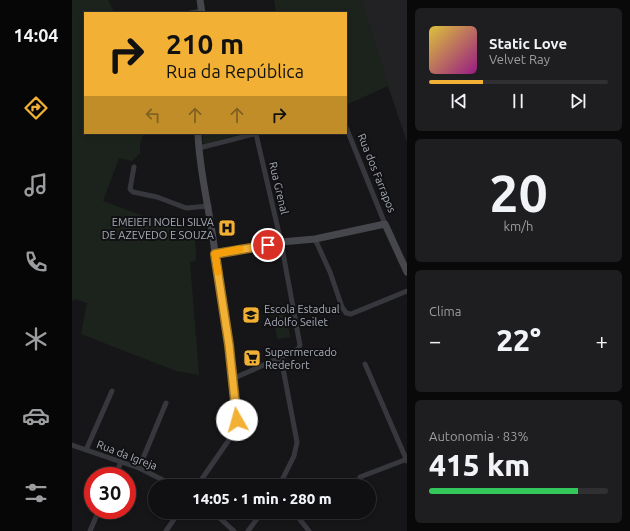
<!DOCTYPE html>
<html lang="pt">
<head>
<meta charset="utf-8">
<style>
	:root { --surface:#101012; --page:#1e1e20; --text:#f1f3f6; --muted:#9c9d9f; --line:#303032; --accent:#f2b134 }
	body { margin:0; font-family:Ubuntu,sans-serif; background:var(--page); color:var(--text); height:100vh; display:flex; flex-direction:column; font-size:15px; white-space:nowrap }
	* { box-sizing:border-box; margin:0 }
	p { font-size:13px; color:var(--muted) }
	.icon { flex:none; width:22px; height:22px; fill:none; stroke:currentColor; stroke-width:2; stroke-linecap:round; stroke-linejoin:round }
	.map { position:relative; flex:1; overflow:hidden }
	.drawer { display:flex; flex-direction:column; gap:8px; padding:8px; background:#09090a; width:223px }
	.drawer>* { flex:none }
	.top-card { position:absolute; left:12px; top:12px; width:263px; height:122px; border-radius:0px; box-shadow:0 2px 6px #0003,0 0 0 1px var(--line); background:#f2b134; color:#111; overflow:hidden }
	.speed { position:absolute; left:12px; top:467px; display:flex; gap:8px; font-size:20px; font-weight:700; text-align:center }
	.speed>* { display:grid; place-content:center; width:52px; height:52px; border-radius:50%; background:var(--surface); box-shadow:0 2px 6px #0003,0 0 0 1px var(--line); line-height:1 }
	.speed .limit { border:6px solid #d22; background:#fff; color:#111 }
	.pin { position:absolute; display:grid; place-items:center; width:34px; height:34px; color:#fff; margin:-17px; border:2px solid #fff; border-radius:50%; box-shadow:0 1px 4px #0007 }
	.me { position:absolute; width:44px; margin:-22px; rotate:353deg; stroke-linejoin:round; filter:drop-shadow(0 0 3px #0008) }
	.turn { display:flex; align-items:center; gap:14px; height:84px; padding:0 16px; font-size:18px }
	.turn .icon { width:52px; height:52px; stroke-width:2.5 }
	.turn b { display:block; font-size:28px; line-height:34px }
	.lanes { display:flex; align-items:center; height:38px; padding:0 16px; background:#0003; justify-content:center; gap:20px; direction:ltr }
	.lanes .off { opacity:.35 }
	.big { font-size:30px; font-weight:800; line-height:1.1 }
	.drawer .card { flex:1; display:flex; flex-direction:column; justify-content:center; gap:6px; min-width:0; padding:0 14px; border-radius:6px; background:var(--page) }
	.drawer .dial { align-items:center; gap:0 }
	.dial b { font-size:52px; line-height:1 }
	.song { display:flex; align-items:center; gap:12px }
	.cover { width:48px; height:48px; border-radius:6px; background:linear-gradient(135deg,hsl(50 70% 55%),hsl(310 70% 35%)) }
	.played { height:4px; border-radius:2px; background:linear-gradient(90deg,var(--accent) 30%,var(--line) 30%) }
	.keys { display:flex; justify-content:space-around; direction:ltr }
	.heat { display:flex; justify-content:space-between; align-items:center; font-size:22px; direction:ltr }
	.charge { height:6px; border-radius:3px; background:linear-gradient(90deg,#34c759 83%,var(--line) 0) }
	.trip { position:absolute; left:76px; top:479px; width:228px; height:40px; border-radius:20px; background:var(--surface); box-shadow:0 2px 6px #0003,0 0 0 1px var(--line); font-weight:800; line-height:40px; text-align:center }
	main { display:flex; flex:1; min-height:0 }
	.menu { display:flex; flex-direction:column; width:72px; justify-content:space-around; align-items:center; background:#060607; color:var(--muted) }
	.menu .icon { width:28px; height:28px }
	.menu .selected { color:var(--accent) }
	.menu b { font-size:18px; color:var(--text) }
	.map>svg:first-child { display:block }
	.built { fill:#222225 }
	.green { fill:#1c231d }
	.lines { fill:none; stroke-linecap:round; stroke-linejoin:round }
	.street { stroke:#37383d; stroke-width:5 }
	.secondary { stroke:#45474d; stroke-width:7 }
	.route-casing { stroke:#9d7322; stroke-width:10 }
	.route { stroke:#f2b134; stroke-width:7 }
	.slow { stroke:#f59e0b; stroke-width:7 }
	.labels { text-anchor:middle; stroke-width:4; stroke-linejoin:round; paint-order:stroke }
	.street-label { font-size:11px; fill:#a8adb8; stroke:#111113 }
	.poi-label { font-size:11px; fill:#a8adb8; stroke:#111113; text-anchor:start }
</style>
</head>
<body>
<main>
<nav class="menu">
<b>14:04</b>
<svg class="icon selected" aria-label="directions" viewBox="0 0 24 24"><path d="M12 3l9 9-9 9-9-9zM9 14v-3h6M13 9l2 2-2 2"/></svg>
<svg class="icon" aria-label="music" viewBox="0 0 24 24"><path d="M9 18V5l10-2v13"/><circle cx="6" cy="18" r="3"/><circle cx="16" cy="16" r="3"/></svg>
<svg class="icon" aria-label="phone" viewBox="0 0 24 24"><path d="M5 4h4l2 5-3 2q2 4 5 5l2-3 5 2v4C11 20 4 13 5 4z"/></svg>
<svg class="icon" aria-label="climate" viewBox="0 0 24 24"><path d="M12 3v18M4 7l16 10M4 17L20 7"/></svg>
<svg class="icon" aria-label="car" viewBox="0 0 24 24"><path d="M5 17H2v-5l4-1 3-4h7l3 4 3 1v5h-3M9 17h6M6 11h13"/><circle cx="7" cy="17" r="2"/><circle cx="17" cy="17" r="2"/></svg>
<svg class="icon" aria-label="filters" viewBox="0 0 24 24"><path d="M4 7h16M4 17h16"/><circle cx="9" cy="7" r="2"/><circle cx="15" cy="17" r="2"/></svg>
</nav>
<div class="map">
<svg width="335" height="531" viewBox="0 0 335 531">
	<rect width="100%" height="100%" fill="#161618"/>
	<!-- built -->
	<path class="built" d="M289 0H335V142L316 86Z"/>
	<!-- green -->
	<g class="green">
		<path d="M0 0H36L42 12 13 13V133H72L68 144V153L60 161 47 158 31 201 123 235 124 261 118 262 127 375 104 371 9 334 15 303 3 299 0 301Z"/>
		<path d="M202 0H289L316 86 274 105V13H204Z"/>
		<path d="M131 133H173L131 144Z"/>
		<path d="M214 312 218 337 205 339 201 315Z"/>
	</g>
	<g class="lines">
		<!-- street -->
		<g class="street">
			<path d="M118 13 130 11"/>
			<path d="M274 127 313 224"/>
			<path d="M127 148 186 133"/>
			<path d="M62 167 58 189 61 192 85 197 114 208 137 206"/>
			<path d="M243 239 258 272 270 307 274 313 279 314 335 291"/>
			<path d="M293 364 335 461"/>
			<path d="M160 379 219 353 226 349 228 345 209 242 184 134"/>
			<path d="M0 445 67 468 103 486"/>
			<path d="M14 450 40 391"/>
			<path d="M67 468 94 403"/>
			<path d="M43 476 49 462"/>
			<path d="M288 477 335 459"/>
			<path d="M125 486 161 434 165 421 157 345 143 254"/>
			<path d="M207 486 222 456 225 442 209 358"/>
			<path d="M141 512 162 531"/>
			<path d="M222 512 237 531"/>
			<path d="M18 531 27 510"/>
			<path d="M94 531 107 512"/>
			<path d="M176 531 190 512"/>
		</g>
		<!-- secondary -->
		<g class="secondary">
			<path d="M128 0 130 13"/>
			<path d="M126 133C127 173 139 214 143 254L209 242 243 239 313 224 335 272"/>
		</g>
	</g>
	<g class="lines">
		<!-- route casing -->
		<g class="route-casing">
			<path id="route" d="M165 420 157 345 143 254 196 245"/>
		</g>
		<!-- route -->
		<use href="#route" class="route"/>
		<!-- slow -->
		<path class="slow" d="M146 272 143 254 168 249"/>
	</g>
	<!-- icons -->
	<defs>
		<g id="hospital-square" transform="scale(0.9)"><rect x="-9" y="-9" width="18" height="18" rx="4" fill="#f2b134" stroke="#111113"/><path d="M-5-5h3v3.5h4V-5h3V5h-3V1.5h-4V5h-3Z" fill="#111"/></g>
		<g id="school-square" transform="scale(0.9)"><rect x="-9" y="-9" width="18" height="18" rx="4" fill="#f2b134" stroke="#111113"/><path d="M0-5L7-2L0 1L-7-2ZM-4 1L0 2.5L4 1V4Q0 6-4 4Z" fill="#111"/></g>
		<g id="supermarket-square" transform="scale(0.9)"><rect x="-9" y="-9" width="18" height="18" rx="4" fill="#f2b134" stroke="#111113"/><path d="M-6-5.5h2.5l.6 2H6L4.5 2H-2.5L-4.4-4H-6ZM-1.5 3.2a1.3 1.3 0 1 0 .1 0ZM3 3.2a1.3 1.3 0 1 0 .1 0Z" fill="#111"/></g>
	</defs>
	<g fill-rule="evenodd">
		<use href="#hospital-square" x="155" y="228"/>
		<use href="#school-square" x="179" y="315"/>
		<use href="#supermarket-square" x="180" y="358"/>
	</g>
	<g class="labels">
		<!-- street labels -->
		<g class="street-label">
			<text transform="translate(305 173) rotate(68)" y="4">Rua dos Farrapos</text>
			<text transform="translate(207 188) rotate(77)" y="4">Rua Grenal</text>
			<text transform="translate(55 455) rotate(21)" y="4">Rua da Igreja</text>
		</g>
		<!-- poi labels -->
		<g class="poi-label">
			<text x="142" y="226" text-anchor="end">EMEIEFI NOELI SILVA<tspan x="142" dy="13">DE AZEVEDO E SOUZA</tspan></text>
			<text x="192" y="313">Escola Estadual<tspan x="192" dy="13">Adolfo Seilet</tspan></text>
			<text x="193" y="356">Supermercado<tspan x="193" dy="13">Redefort</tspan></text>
		</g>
	</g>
</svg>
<div class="speed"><div class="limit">30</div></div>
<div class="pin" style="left:196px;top:245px;background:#d93025"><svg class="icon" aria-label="arrive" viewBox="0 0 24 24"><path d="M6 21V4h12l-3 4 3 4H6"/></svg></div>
<svg class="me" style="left:165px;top:420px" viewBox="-20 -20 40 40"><circle r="19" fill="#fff"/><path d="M0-13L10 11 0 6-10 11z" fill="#f2b134"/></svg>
<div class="trip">14:05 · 1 min · 280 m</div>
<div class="top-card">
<div class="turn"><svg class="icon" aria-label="right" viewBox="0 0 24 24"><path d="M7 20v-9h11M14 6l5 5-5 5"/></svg><div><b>210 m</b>Rua da República</div></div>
<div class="lanes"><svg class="icon off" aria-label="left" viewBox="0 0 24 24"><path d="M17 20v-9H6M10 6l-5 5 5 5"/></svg><svg class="icon off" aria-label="ahead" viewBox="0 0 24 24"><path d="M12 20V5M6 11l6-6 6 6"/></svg><svg class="icon off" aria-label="ahead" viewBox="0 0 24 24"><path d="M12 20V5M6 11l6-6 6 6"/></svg><svg class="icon" aria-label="right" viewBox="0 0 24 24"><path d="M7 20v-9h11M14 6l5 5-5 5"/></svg></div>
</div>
</div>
<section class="drawer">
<div class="card">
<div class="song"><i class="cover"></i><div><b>Static Love</b><p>Velvet Ray</p></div></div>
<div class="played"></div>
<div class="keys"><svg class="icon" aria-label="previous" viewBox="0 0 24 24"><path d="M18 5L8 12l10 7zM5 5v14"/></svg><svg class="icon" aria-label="pause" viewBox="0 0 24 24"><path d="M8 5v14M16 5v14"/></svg><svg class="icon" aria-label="next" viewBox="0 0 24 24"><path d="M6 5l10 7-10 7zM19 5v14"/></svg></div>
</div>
<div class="card dial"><b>20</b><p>km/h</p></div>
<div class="card"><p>Clima</p>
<div class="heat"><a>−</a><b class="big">22°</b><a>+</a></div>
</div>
<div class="card"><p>Autonomia · 83%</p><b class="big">415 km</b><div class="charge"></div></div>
</section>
</main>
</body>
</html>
